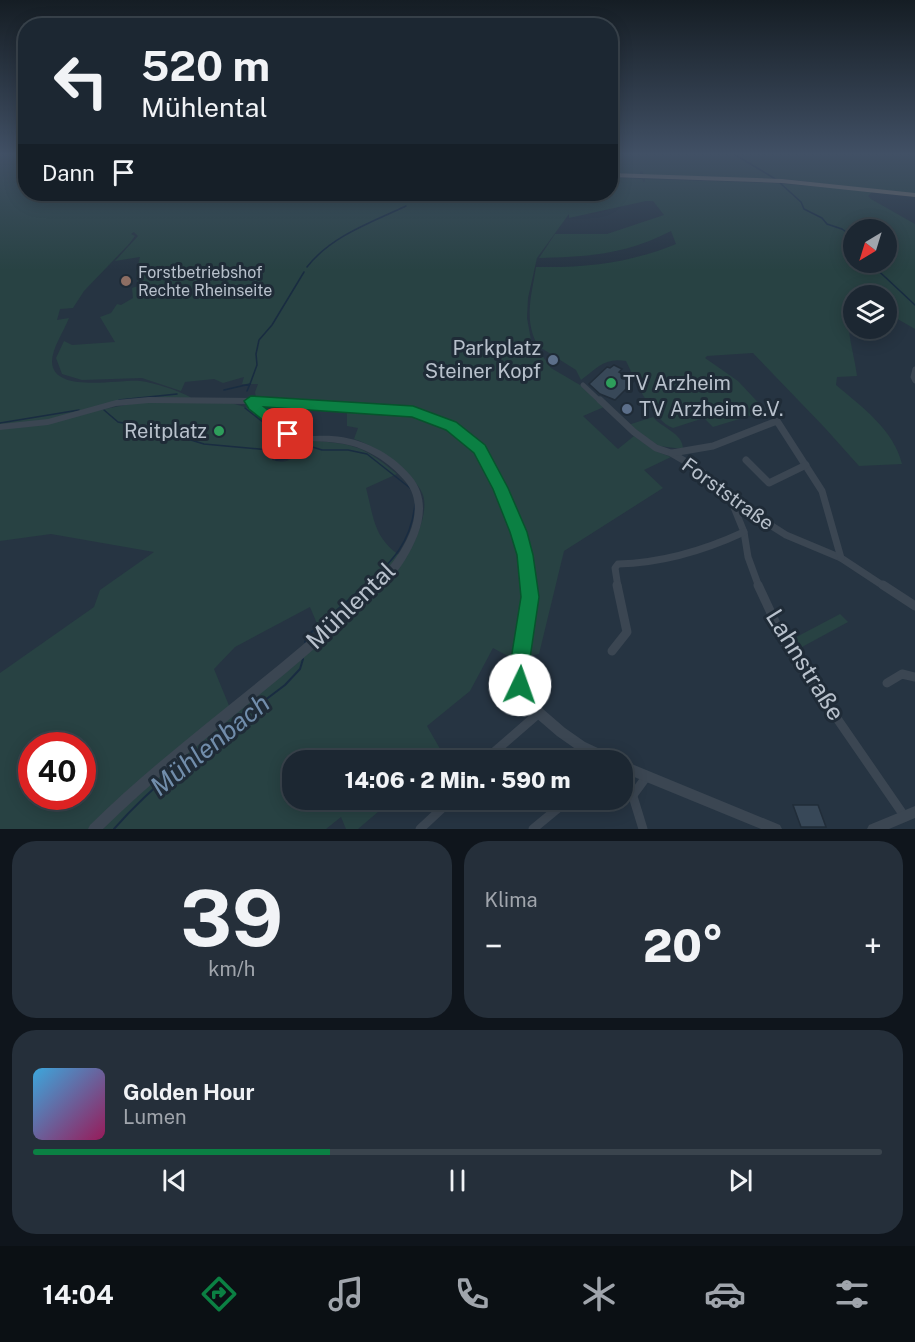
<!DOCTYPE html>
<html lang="de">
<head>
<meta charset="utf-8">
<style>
	:root { --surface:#1c2732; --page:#252f3a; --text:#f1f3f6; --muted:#a0a5ac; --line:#3a444d; --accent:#0b8043 }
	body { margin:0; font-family:"Public Sans",sans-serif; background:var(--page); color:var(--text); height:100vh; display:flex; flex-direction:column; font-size:22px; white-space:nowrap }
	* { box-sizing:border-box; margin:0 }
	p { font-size:20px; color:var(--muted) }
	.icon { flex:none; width:33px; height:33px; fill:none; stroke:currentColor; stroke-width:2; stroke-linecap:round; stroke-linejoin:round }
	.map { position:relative; height:829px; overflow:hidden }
	.side { display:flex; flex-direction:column; gap:12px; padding:12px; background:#0f151c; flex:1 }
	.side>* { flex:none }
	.guide { position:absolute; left:18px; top:18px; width:600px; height:183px; border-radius:24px; box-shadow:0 3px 15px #0003,0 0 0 2px var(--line); background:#1c2732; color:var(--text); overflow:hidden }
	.needle { width:39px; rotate:218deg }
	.fabs { position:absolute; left:843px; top:219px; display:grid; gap:12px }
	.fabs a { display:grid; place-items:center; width:54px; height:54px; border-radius:50%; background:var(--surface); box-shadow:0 3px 15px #0003,0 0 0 2px var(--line); font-size:30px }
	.speed { position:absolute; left:18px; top:732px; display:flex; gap:12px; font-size:30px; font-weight:700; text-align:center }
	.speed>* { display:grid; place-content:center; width:78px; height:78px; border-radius:50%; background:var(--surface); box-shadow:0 3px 15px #0003,0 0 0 2px var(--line); line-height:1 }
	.speed .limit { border:9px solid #d22; background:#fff; color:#111 }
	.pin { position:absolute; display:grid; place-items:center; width:51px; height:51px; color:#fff; margin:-26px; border-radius:12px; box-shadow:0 3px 9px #0006 }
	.me { position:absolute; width:66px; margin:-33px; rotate:3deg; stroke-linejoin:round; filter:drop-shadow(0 0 4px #0008) }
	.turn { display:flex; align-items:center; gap:21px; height:126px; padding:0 24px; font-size:27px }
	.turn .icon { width:78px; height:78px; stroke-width:2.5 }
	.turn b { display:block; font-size:42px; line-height:51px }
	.then { display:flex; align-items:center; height:57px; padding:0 24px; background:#0003; gap:12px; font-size:22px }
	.big { font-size:45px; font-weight:800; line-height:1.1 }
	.side .widget { flex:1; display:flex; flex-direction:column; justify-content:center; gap:9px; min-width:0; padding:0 21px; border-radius:24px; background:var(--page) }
	.side .dial { align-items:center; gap:0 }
	.dial b { font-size:78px; line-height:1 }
	.song { display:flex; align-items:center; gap:18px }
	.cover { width:72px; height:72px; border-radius:9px; background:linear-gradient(135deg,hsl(200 70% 55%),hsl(330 70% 35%)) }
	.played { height:6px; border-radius:3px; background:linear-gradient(90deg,var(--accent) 35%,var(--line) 35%) }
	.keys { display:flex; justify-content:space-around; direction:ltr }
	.heat { display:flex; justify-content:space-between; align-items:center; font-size:33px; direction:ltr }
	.side .tiles { flex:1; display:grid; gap:12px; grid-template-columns:1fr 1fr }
	.widget:last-child { grid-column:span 2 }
	.trip { position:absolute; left:282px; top:750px; width:351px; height:60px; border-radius:24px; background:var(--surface); box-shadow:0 3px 15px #0003,0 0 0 2px var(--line); font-weight:800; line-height:60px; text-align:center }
	.tab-bar { display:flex; height:96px; justify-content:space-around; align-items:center; background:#0b1014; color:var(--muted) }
	.tab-bar .icon { width:42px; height:42px }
	.tab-bar .selected { color:var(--accent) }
	.tab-bar b { font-size:27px; color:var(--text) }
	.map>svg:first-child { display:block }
	.green { fill:#284243; fill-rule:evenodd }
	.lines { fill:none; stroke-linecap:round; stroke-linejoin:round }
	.stream-far1 { stroke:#192c41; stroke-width:1.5 }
	.stream { stroke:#192c41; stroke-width:2 }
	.building { fill:#384858; stroke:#212d39; stroke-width:1.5 }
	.minor-far2 { stroke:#3b4652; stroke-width:5 }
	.minor-far1 { stroke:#3b4652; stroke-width:7 }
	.minor { stroke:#3b4652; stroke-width:9 }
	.tertiary { fill:#3b4652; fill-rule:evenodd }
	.trunk { fill:#686765; fill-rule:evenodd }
	.route { fill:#0b8043; stroke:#07532c; stroke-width:1.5 }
	.education-dot { fill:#8d6e63; stroke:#1f2b37; stroke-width:2 }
	.service-dot { fill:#5c6f8a; stroke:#1f2b37; stroke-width:2 }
	.leisure-dot { fill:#2e9e5b; stroke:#1f2b37; stroke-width:2 }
	.labels { text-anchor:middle; stroke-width:6; stroke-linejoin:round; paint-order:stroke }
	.far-poi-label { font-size:16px; fill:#b8c1cc; stroke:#1f2b37; text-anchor:start }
	.poi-label { font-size:20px; fill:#b8c1cc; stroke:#1f2b37; text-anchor:end }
	.street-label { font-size:20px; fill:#b8c1cc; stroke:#1f2b37 }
	.near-street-label { font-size:24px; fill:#b8c1cc; stroke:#1f2b37 }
	.near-water-label { font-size:26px; font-style:italic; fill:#718dab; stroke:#1f2b37 }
</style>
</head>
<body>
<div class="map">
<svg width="915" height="829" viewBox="0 0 915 829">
	<rect width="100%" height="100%" fill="#263442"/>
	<!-- green -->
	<g class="green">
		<path d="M0 154H25L26 194H610L611 177 642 179 644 183 645 179 772 183 873 191 868 196 871 199 915 224V329L887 313 886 296H854L853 310 850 312C845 328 855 357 857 376L837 377 836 385C861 406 894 430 902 464L859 466 825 428 753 353 707 356 705 358 738 381 766 411 713 427 704 418 673 428C653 421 635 380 626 361 605 357 597 368 581 380L576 370 538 346C523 320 532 294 536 267 585 268 630 263 676 244L671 231C627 254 589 257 539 258L555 234H607L664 215 653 201H646L569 218V214L537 258 528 298 527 318 531 340 551 368 580 385 604 407 583 416 618 449 634 436 656 451 671 457 644 470 663 488 564 551 539 654 524 657C528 640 532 621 534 603 537 569 524 534 511 502 504 485 497 465 486 449 450 396 315 403 256 398L255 392 258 384H242L244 377 223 383 214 379 185 382 181 391 142 378 82 380 62 374 56 358 64 341 72 345 115 342 100 317 111 313 117 304 121 305 133 298 132 288 138 286 136 272 140 257 115 261 138 236 134 232 131 234 135 236 129 244 84 291 73 308 60 309 57 320 69 318C64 331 52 348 52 362 53 394 120 379 140 381 152 382 184 392 193 399L146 397 126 400 48 420 0 425ZM854 230H886V262H854Z"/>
		<path d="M610 154H915V194L784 179 644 176 642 171 640 172 641 176 611 175Z"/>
		<path d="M136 403H231L252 409 285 437 272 460C291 466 297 455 305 440 352 444 360 443 397 474L366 488C374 518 373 536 399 555L383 576 321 633 310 607 235 647 214 669 230 708 90 829H0V673L94 607 100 590 154 552 51 534 0 541V429ZM32 746H82V796H32Z"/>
		<path d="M347 408C381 411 421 410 450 429 464 438 477 451 485 465 502 491 523 551 524 582 525 608 519 634 515 660L493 648 470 691 427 726 443 754 436 760H292V800H392L358 829H346L341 817 326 829H103L119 811 396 572C409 556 430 516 423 495 418 481 404 473 394 464 381 453 370 444 354 439L358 428 347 426Z"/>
		<path d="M653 417C662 428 683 433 683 449L659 446 628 425Z"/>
		<path d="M840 614 848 622 791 653 785 643Z"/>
	</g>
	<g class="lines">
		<!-- stream-far1 -->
		<g class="stream-far1">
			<path d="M734 154 777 180"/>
			<path d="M780 183 801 202 804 209 822 218 827 224 842 229 852 236 854 241"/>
			<path d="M413 202 427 194"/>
			<path d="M869 262 915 305"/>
			<path d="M307 267C331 236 372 222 406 206"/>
			<path d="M250 384 257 365 256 354 259 340 272 325 304 272"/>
			<path d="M224 390 250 384 247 391"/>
			<path d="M119 400 177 394"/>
			<path d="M245 408 268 426"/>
			<path d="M104 410 118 422 158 430 204 444 269 450V456L273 459"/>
			<path d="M0 423 79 410"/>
			<path d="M273 431 286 439"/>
			<path d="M290 440 322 450H348L367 454 410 488"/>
			<path d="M276 460 287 459 311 448"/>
			<path d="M364 587C392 562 411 543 415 504"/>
		</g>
		<!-- stream -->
		<g class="stream">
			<path d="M305 642 308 635 366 585"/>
			<path d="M114 829C163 773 226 730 285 685L300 669 303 659"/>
		</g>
	</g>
	<!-- building -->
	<g class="building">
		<path d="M614 365 622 369 619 372 634 381 615 400 600 394 589 384 607 367 610 368Z"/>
		<path d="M793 805H818L826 827H801Z"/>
	</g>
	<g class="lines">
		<!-- minor-far2 -->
		<g class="minor-far2">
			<path d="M915 369 913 377 915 381"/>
			<path d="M583 385 601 402"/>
		</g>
		<!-- minor-far1 -->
		<g class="minor-far1">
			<path d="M600 400 634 432 656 448 671 453 700 470 731 500 786 535 841 558 885 587"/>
			<path d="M672 453 713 446 777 421 822 491 841 558"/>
			<path d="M746 460 769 483 806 465"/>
			<path d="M731 500 744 532 748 557 759 587"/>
			<path d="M618 587 615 568 618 564C663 563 703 551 744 532"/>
		</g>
		<!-- minor -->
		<g class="minor">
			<path d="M758 585 785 643 905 817"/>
			<path d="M883 585 915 606"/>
			<path d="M612 651 627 632 617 585"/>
			<path d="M887 683 902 674 915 677"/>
			<path d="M485 760 539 713"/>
			<path d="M624 767 643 829"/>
			<path d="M633 795 647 776"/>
			<path d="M420 829 451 800"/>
			<path d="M533 829 568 800"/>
		</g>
		<!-- tertiary -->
		<g class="tertiary">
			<path d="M149 397 271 398 413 409 454 424 483 447 498 473 523 532 530 555 535 597 524 672 525 683 543 709 565 728 585 742 615 756 617 760H599L577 750 557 736 535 717 516 689 515 685 514 672 525 597 520 555 515 532 490 474 477 451 448 428 412 415 256 404C267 413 278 426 292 432 304 438 319 435 332 436 362 438 392 453 411 476 433 502 421 534 405 560 382 596 346 622 314 649 244 710 169 764 103 829H88L90 825C157 759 233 704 305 643 337 616 373 591 397 556 412 534 424 504 405 481 390 463 367 448 344 444 308 437 296 450 264 420 259 415 253 410 249 404L149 403 116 406 48 425 0 430V424L48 419 116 400Z"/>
			<path d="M621 760H622L780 825 782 829H761L622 772V760Z"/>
			<path d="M915 806V818L889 829H867L869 825Z"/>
		</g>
		<!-- trunk -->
		<path class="trunk" d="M610 173 782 179 915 193V197L782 183 610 177Z"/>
	</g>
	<!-- sky -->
	<linearGradient id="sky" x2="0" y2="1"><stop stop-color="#151d24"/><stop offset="0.57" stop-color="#415065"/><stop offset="1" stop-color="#415065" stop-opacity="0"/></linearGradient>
	<rect width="915" height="270" fill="url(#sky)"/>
	<!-- route -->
	<path class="route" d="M251 396 413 406 456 422 485 445 508 488 527 532 533 555 539 597 528 672 530 685 527 692 520 695 513 692 509 672 521 597 517 555 510 532 493 489 474 453 446 430 412 417 264 407 293 430 295 434 293 438 288 440 249 409 244 401Z"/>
	<!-- markers -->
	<circle class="education-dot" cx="126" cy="281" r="6"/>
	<g class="service-dot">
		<circle cx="553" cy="360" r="6"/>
		<circle cx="627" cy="409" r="6"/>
	</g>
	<g class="leisure-dot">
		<circle cx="611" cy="383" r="6"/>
		<circle cx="219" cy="431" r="6"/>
	</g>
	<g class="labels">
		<!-- far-poi labels -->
		<g class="far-poi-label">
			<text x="138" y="278">Forstbetriebshof<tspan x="138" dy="18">Rechte Rheinseite</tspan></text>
		</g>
		<!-- poi labels -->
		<g class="poi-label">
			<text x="541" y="355">Parkplatz<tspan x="541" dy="23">Steiner Kopf</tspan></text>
			<text x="623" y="390" text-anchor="start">TV Arzheim</text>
			<text x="639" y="416" text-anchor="start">TV Arzheim e.V.</text>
			<text x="207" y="438">Reitplatz</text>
		</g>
		<!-- street labels -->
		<g class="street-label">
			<text transform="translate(728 494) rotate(36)" y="7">Forststraße</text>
		</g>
		<!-- near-street labels -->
		<g class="near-street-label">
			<text transform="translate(351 606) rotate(-44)" y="8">Mühlental</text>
			<text transform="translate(805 665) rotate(58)" y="8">Lahnstraße</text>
		</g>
		<!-- near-water labels -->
		<g class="near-water-label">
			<text transform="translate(210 745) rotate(-39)" y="9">Mühlenbach</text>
		</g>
	</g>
</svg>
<div class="fabs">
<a><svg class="needle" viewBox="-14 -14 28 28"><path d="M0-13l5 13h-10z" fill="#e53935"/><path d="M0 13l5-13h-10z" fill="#a0a5ac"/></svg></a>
<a><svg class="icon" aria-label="layers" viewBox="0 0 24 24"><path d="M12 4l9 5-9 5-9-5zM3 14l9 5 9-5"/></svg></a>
</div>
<div class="speed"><div class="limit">40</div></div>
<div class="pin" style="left:288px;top:434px;background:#d93025"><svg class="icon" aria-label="arrive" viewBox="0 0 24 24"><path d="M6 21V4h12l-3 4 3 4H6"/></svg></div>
<svg class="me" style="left:520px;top:685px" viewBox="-20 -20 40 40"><circle r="19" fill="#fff"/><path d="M0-13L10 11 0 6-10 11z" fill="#0b8043"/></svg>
<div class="trip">14:06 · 2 Min. · 590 m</div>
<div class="guide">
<div class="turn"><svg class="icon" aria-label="left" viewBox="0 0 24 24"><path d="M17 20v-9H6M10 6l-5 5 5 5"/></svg><div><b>520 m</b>Mühlental</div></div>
<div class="then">Dann<svg class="icon" aria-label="arrive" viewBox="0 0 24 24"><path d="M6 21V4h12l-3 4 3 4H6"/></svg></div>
</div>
</div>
<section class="side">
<div class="tiles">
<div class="widget dial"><b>39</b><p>km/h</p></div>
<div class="widget"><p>Klima</p>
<div class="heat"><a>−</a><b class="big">20°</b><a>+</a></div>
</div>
<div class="widget">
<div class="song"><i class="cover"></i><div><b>Golden Hour</b><p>Lumen</p></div></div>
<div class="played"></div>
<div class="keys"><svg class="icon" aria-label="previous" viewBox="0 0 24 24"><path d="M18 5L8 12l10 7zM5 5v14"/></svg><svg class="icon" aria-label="pause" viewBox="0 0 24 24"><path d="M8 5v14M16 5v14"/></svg><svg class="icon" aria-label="next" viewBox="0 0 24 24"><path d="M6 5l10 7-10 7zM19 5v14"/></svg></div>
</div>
</div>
</section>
<nav class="tab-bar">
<b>14:04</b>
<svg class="icon selected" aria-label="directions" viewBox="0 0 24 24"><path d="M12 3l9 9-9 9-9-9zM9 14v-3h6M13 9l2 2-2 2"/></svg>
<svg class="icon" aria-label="music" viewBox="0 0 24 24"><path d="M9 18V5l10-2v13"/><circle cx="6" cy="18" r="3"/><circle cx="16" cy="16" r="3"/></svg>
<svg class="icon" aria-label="phone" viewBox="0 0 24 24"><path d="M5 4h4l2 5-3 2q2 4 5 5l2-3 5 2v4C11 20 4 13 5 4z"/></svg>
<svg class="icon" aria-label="climate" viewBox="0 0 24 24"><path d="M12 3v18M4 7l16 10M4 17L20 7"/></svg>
<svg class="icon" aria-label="car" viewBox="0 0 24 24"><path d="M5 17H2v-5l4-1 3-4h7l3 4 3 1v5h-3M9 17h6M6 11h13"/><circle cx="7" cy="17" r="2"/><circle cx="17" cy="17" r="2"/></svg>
<svg class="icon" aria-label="filters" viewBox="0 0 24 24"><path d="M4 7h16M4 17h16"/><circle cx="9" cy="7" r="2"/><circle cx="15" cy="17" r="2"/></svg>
</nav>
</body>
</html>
